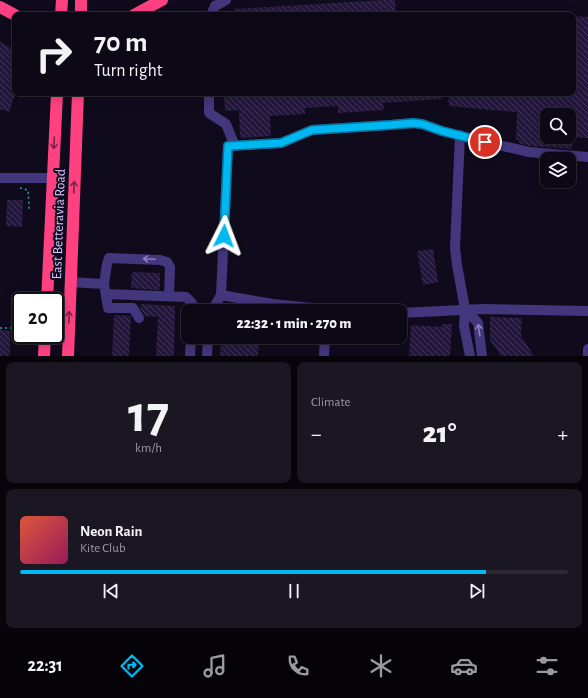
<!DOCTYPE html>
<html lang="en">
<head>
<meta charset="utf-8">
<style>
	:root { --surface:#0c0815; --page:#1a1622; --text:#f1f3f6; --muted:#9a9aa0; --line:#2c2934; --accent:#00b8f1 }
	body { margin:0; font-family:"Alegreya Sans",sans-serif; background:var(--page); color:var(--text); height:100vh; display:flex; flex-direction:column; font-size:15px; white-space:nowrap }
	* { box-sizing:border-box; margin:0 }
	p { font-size:13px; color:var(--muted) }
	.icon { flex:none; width:22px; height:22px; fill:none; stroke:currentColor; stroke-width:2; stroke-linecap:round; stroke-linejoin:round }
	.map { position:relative; height:356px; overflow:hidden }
	.drawer { display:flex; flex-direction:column; gap:6px; padding:6px; background:#07040c; flex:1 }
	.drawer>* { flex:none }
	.top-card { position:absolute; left:12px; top:12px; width:564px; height:84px; border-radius:8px; box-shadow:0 2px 10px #0003,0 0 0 1px var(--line); background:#0c0815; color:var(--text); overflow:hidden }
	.buttons { position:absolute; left:540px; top:108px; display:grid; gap:8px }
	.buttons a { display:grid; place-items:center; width:36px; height:36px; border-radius:8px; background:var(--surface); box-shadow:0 2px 10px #0003,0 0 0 1px var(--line); font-size:20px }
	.speed { position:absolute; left:12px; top:292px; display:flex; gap:8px; font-size:20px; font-weight:700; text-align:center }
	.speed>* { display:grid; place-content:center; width:52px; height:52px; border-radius:50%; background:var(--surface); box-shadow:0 2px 10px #0003,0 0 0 1px var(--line); line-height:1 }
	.speed .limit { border:2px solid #111; border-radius:6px; background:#fff; color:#111 }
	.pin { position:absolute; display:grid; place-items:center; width:34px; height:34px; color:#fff; margin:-17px; border:2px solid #fff; border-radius:50%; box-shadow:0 1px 4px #0007 }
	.me { position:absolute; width:44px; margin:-22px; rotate:3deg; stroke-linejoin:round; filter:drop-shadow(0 0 3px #0008) }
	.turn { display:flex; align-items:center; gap:14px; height:84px; padding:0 16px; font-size:18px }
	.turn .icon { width:52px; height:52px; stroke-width:2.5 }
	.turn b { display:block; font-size:28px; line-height:34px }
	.big { font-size:30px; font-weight:800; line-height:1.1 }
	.drawer .widget { flex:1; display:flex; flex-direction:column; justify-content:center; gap:6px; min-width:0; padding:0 14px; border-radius:8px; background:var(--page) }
	.drawer .dial { align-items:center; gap:0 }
	.dial b { font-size:52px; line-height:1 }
	.song { display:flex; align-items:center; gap:12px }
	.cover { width:48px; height:48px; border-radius:6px; background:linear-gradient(135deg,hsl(10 70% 55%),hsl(330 70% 35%)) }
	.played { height:4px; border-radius:2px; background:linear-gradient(90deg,var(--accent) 85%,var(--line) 85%) }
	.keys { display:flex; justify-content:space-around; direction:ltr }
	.heat { display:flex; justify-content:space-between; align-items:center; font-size:22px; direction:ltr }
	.drawer .tiles { flex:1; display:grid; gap:6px; grid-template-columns:1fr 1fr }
	.widget:last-child { grid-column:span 2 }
	.trip { position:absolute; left:181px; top:304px; width:226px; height:40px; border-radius:8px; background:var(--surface); box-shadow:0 2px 10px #0003,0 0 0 1px var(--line); font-weight:800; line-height:40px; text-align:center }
	.tab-bar { display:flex; height:64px; justify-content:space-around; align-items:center; background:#050308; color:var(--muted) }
	.tab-bar .icon { width:28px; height:28px }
	.tab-bar .selected { color:var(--accent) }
	.tab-bar b { font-size:18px; color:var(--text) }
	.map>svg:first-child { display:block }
	.building { fill:url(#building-back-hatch) }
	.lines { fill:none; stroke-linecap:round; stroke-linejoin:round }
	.path { stroke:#2ca3ae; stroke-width:1.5; stroke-dasharray:2 3; stroke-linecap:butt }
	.minor { stroke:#42367c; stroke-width:10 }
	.highway { stroke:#ff4182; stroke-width:12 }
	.oneway { stroke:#7c234a }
	.oneway2 { stroke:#8c7ebe }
	.route-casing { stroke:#00789d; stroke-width:10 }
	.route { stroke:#00b8f1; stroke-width:7 }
	.labels { text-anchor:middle; stroke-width:4; stroke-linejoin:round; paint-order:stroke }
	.street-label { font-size:14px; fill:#d5c6ff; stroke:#100b1c }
</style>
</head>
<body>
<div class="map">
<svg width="588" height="356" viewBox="0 0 588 356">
	<defs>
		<pattern id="building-back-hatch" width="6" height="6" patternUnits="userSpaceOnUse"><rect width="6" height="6" fill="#24173d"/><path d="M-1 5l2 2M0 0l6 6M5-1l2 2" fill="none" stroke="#43375a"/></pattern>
	</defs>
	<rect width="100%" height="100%" fill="#100b1c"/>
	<!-- building -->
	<g class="building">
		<path d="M385 0H395L396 15H235L234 9Z"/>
		<path d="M573 16 588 17V138L569 137V115H547V137H572V149L530 146 519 143V140H516L517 112 449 106 448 93H573Z"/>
		<path d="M0 42 15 50V94L9 112 0 109Z"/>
		<path d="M224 93H440L441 99 383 103 384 110 338 113V106L305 108V114L270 116 271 136 240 138 239 110 225 111Z"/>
		<path d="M7 200H23L22 227 6 226Z"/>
		<path d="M433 249 438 282 423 285 417 251Z"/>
		<path d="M132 272 160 273V290L131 288Z"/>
		<path d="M141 304 175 306 174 356H156L158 317 145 316 140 308Z"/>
		<path d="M114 315 130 316 131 317 129 356H112Z"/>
		<path d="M490 317 522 318 521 336 534 356H501L490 340Z"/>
		<path d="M442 324H452L450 356H409L411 325 442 327Z"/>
		<path d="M0 330 10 331V356H0Z"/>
		<path d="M221 337H259L258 356H220Z"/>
	</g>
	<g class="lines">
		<!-- path -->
		<g class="path">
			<path d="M20 188 28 190 29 206V208L32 209"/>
			<path d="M25 301H28"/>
			<path d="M0 328H19L21 326"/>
		</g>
		<!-- minor -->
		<g class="minor">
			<path d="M211 15 215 6 226 0"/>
			<path d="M209 93V113L226 124 235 146"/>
			<path d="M460 135 455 248 457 265 465 309 464 326 470 356"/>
			<path d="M0 178H52"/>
			<path d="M70 282 104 284 108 308H133L139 318"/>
			<path d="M104 284 107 264 109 258 160 260 167 262 170 267 169 296"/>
			<path d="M106 294 186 297 192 303 193 311"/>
			<path d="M465 309 478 323 482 356"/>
			<path d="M212 311 221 295"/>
			<path d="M341 311 273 304 221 295 228 146 281 143 312 130 390 125 413 123 422 124 442 131 485 142 529 152 588 157"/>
			<path d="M400 313 483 309 588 311"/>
			<path d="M190 356 191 337"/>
			<path d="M207 356 208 337"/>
			<path d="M324 356 325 337"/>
			<path d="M588 356V349"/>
		</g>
		<!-- highway -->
		<g class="highway">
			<path d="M0 7 15 15"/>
			<path d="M61 15 62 0"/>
			<path d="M81 15V0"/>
			<path d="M134 15 162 0"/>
			<path d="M47 301 57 93"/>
			<path d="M44 356 45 335"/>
			<path d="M68 356 78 93"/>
		</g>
	</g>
	<!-- one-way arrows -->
	<defs><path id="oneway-shaft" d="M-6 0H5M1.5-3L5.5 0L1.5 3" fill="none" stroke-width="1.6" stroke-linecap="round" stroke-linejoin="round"/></defs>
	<g class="oneway">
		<use href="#oneway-shaft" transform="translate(54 143) rotate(93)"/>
		<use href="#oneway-shaft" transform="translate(74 187) rotate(-88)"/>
		<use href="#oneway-shaft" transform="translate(69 317) rotate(-88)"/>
	</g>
	<g class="oneway2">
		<use href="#oneway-shaft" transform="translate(149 259) rotate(-177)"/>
		<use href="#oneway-shaft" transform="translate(479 330) rotate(-98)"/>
	</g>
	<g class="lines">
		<!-- route casing -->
		<g class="route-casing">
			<path id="route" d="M224 236 228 146 281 143 312 130 390 125 413 123 422 124 442 131 485 142"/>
		</g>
		<!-- route -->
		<use href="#route" class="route"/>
	</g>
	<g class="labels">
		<!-- street labels -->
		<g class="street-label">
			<text transform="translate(58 224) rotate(-88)" y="5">East Betteravia Road</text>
		</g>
	</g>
</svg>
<div class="buttons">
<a><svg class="icon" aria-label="search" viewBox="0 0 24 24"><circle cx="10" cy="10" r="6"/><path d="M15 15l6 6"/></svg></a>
<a><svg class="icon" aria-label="layers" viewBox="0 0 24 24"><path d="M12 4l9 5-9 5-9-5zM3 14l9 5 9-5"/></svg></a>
</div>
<div class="speed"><div class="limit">20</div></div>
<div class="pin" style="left:485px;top:142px;background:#d93025"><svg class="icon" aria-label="arrive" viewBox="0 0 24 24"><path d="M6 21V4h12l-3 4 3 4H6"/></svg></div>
<svg class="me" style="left:224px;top:236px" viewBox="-20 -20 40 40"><path d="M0-17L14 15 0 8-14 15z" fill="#00b8f1" stroke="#fff" stroke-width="4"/></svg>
<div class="trip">22:32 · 1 min · 270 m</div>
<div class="top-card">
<div class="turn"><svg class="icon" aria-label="right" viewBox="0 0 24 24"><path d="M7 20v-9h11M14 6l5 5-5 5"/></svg><div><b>70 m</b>Turn right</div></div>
</div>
</div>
<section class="drawer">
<div class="tiles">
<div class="widget dial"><b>17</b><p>km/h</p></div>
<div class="widget"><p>Climate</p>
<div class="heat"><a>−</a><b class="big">21°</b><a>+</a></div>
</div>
<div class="widget">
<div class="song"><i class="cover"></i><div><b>Neon Rain</b><p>Kite Club</p></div></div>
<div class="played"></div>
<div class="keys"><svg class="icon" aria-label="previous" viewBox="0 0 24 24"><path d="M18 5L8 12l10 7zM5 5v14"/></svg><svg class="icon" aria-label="pause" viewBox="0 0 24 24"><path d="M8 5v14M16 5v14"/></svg><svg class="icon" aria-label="next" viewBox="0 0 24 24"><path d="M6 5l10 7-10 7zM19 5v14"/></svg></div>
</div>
</div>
</section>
<nav class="tab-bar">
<b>22:31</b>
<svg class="icon selected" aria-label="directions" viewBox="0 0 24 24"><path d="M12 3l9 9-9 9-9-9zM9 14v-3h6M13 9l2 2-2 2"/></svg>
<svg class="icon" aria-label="music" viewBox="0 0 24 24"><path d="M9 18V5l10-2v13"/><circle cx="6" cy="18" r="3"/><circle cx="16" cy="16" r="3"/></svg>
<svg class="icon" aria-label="phone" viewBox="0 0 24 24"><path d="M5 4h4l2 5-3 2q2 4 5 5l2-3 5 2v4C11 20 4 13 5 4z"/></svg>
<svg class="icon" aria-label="climate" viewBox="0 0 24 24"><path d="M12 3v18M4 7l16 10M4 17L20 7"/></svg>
<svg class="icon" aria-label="car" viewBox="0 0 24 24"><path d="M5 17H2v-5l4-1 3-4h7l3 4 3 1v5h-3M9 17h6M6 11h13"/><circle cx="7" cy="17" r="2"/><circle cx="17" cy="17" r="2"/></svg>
<svg class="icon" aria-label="filters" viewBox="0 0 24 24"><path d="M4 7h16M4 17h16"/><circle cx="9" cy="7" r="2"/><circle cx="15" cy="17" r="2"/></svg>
</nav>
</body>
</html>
